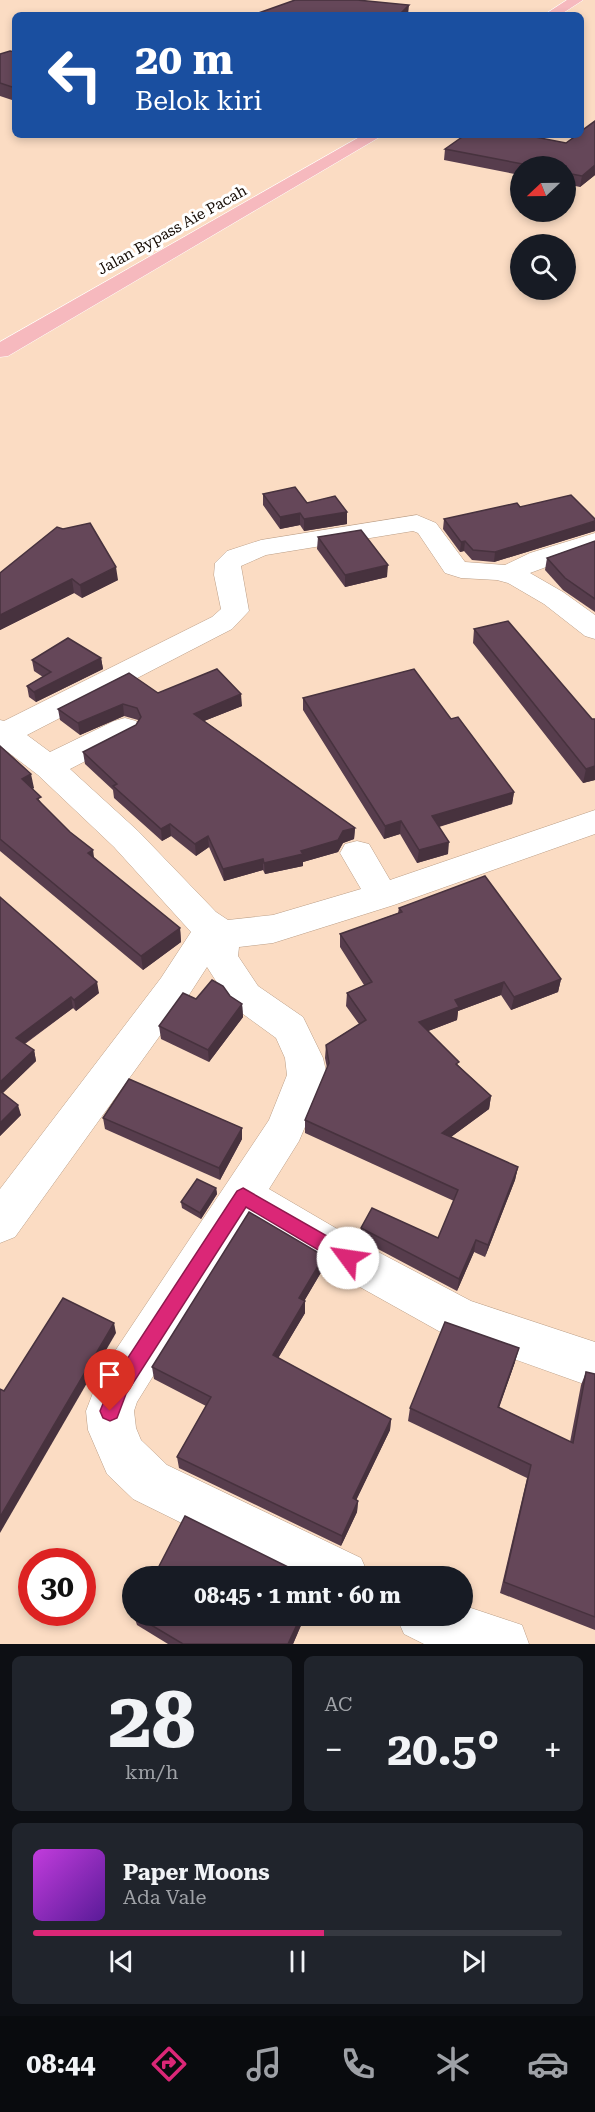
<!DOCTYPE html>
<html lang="id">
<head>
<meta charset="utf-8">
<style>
	:root { --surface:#171b24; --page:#20242c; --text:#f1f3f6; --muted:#9ea1a6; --line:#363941; --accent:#db2777 }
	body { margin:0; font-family:"Roboto Serif",serif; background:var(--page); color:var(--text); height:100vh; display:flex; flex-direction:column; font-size:22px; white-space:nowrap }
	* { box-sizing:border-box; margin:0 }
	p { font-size:20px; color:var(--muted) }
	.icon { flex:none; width:33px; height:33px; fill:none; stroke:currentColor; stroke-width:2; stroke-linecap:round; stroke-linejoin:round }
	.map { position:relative; height:1644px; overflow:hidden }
	.drawer { display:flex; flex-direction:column; gap:12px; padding:12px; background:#0d0f14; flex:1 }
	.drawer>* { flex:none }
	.guide { position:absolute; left:12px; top:12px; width:572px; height:126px; border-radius:9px; box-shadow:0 3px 9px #0003; background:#1a4fa0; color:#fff; overflow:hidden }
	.needle { width:39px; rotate:248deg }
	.tools { position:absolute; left:510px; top:156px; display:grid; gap:12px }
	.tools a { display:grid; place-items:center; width:66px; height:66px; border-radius:50%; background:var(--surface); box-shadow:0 3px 9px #0003; font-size:30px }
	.speed { position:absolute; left:18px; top:1548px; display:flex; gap:12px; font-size:30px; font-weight:700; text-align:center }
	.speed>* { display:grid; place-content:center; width:78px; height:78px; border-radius:50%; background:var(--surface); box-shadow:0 3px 9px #0003; line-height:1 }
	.speed .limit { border:9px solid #d22; background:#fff; color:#111 }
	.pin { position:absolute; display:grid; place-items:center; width:51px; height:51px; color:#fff; margin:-62px -26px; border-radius:50% 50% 50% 0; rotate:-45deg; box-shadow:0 0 6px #0007 }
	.pin .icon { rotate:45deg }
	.me { position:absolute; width:66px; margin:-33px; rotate:301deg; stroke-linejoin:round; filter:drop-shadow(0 0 4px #0008) }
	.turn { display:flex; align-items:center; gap:21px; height:126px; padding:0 24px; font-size:27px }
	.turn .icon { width:78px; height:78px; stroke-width:2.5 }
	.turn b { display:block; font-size:42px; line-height:51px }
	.big { font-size:45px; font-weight:700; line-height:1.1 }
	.drawer .tile { flex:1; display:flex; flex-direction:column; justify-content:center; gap:9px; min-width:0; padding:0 21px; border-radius:9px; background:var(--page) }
	.drawer .dial { align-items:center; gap:0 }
	.dial b { font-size:78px; line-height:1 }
	.song { display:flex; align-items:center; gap:18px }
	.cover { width:72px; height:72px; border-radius:9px; background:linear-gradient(135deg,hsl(290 70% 55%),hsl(270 70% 35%)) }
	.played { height:6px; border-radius:3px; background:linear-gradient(90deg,var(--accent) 55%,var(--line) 55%) }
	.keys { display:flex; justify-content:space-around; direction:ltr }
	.heat { display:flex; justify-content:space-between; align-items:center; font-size:33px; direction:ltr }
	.drawer .tiles { flex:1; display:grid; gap:12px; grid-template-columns:1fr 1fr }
	.tile:last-child { grid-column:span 2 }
	.trip { position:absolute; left:122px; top:1566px; width:351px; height:60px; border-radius:30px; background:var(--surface); box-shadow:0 3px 9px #0003; font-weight:700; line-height:60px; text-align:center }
	.tab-bar { display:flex; height:96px; justify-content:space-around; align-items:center; background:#090b0e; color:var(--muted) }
	.tab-bar .icon { width:42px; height:42px }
	.tab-bar .on { color:var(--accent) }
	.tab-bar b { font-size:27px; color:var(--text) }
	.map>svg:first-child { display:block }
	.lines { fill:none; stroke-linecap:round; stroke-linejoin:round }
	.street-casing { stroke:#bb9e86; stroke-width:1 }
	.highway-casing { stroke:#fff; stroke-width:1 }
	.street { fill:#fff; fill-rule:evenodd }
	.highway { fill:#f6b9be; fill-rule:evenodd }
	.wall { fill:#573d4d }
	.shaded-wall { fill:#47323e }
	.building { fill:#654759; stroke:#47323e; stroke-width:1.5 }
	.route { fill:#db2777; stroke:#8e194d; stroke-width:1.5 }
	.labels { text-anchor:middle; stroke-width:6; stroke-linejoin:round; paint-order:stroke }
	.far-street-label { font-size:15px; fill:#160c05; stroke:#fff }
</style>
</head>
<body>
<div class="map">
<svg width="595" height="1644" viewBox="0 0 595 1644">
	<rect width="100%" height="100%" fill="#fbdcc3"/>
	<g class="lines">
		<!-- street casing -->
		<g class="street-casing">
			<g id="street">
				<path d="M417 515 436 523 465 562 505 565 530 553 595 533V549L530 573 563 592 595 615V639L585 636 544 604 508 583 497 580 461 578 445 573 418 533 413 531 266 555 241 566 249 611 232 629 27 735 50 752 114 721 125 718 136 721 140 728 136 735 70 769 138 831 216 912 228 920 273 915 361 889 340 853 345 844 357 841 369 844 390 880 595 810V834L394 905 273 943 239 947 238 956 258 986 303 1017 323 1058 327 1075 299 1141 269 1189 363 1244 471 1301 595 1342V1388L444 1334 333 1272 249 1222 137 1402 134 1411 136 1428 141 1440 167 1465 361 1558 369 1576H289L133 1499 107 1474 88 1430 86 1411 101 1372 269 1120 287 1075 285 1058 276 1038 232 1006 207 967 187 998 15 1237 0 1243V1189L161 978 191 932 114 847 38 775 0 746V720L4 721 212 617 221 609 214 575 215 563 227 551 261 540Z"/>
				<path d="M462 1605 522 1625 529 1644H424L404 1634 396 1616H462Z"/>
			</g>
		</g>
		<!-- highway casing -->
		<g class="highway-casing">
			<g id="highway">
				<path d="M567 0H583L560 15H544Z"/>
				<path d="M363 135H383L8 356 0 357V342Z"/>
			</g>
		</g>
		<!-- street -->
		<use href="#street" class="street"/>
		<!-- highway -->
		<use href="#highway" class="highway"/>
	</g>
	<!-- wall -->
	<g class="wall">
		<path d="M15 52V101L0 96V54Z"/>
		<path d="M595 121V175L580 187 566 184V166H520V175L444 160 445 149 566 143Z"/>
		<path d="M263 494 347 512V524L304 531 300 525 280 529 263 505Z"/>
		<path d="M520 507 595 531 494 562 472 560 464 551 460 552 443 529 444 519Z"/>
		<path d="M318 537 387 577 345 587 317 549Z"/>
		<path d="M595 541V612L563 590 545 570 547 558Z"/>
		<path d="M0 573 118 580 82 598 74 593 0 630Z"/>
		<path d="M474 629 592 719H595V780L583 783 473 643Z"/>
		<path d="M101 658 103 669 36 702 29 697 27 686 43 677 34 671 32 660Z"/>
		<path d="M158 693 242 706 204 721 355 828 354 839 343 843 338 852 303 862V866L265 874 263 870 224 881 209 847 196 856 171 836 162 841 114 798 113 790 85 764 83 752 136 725 138 721V720L124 716 80 735 60 720 58 709Z"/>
		<path d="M303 698 451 719 514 792 512 804 439 827 448 854 417 863 400 834 384 839 303 710Z"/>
		<path d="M0 746 34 788 32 789 42 804 94 858 180 928 181 942 143 970 0 851Z"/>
		<path d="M0 897 99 993 76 1011 73 1008 25 1044 34 1050 36 1061 2 1093 21 1115 0 1136Z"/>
		<path d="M399 908 561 979 558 992 511 1010 501 995 458 1011 457 1020 428 1031 459 1066 491 1096 489 1109 451 1137 518 1167 515 1180 485 1257 474 1252 457 1291 361 1240V1228L438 1238 454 1201 305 1133V1120L327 1068 325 1058 326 1045 359 1024 346 1006 347 993 364 985 340 947V934L398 913Z"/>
		<path d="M230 996 242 1004 243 1017 209 1062 161 1039 159 1026 196 999Z"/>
		<path d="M103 1118 242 1139 220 1180 105 1129Z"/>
		<path d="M216 1188 217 1194 201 1219 182 1208 181 1202Z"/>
		<path d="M323 1269 304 1301 305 1313 278 1358 391 1419 390 1430 356 1500 358 1501 357 1512 341 1546 179 1468 177 1457 206 1406 154 1379 152 1367Z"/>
		<path d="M515 1362 499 1408 570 1442 581 1385 586 1372 595 1374V1630L500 1593 527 1478 408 1421 410 1408Z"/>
		<path d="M134 1616H305L293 1644H168L137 1625Z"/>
	</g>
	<!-- shaded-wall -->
	<g class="shaded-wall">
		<path d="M409 5 408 15H399Z"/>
		<path d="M595 165V175L580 187 582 176Z"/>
		<path d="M347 512V524L304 531V519Z"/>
		<path d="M300 513V525L280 529V517Z"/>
		<path d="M595 521V531L494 562 495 552Z"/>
		<path d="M465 541 464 551 460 552 461 542Z"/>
		<path d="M388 565 387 577 345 587V575Z"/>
		<path d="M116 567 118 580 82 598 80 585Z"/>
		<path d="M72 579 74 593 0 630V615Z"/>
		<path d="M101 658 103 669 36 702 34 692Z"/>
		<path d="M241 694 242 706 194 725V714Z"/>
		<path d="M123 704 124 716 80 735 78 723Z"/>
		<path d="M595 766V780L583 783 586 769Z"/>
		<path d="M31 774 34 788 24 793 22 779Z"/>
		<path d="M514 792 512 804 431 829 432 816Z"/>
		<path d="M401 821 400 834 384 839 385 826Z"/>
		<path d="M170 824 171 836 162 841 161 829Z"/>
		<path d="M355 828 354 839 343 843 338 852 303 862V866L265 874 264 863 301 851 343 831Z"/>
		<path d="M208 836 209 847 196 856 195 844Z"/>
		<path d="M449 842 448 854 417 863 419 850Z"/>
		<path d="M93 850 95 864 88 853Z"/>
		<path d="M263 859V870L224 881 223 869Z"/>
		<path d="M180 928 181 942 143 970 141 956Z"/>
		<path d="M561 979 558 992 511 1010 514 997Z"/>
		<path d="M97 982 99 993 76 1011 74 1000Z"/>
		<path d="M504 982 501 995 458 1011 457 1020 418 1035 419 1022 455 1000Z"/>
		<path d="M71 997 73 1008 18 1048 16 1038Z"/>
		<path d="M242 1004 243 1017 209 1062 208 1050Z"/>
		<path d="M34 1050 36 1061 0 1096V1082Z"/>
		<path d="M491 1096 489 1109 440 1145 442 1133Z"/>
		<path d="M18 1105 21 1115 0 1136V1123Z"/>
		<path d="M242 1128V1139L220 1180 219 1168Z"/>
		<path d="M518 1167 515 1180 485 1257 488 1245Z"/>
		<path d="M216 1188 217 1194 201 1219 200 1213Z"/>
		<path d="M476 1240 474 1252 457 1291 459 1279Z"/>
		<path d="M324 1256 323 1269 299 1310V1298Z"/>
		<path d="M305 1301V1313L273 1367V1355Z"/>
		<path d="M114 1323 116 1333 0 1533V1517Z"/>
		<path d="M519 1348 515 1362 494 1421 498 1407Z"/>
		<path d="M391 1419 390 1430 352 1509 353 1498Z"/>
		<path d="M358 1501 357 1512 341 1546 342 1536Z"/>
		<path d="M322 1567V1576H318Z"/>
		<path d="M301 1616H305L293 1644H288Z"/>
	</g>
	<!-- building -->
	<g class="building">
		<path d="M295 0H357L409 5 399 15H253Z"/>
		<path d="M10 51 15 52V88L0 83V54Z"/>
		<path d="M595 121V165L582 176 566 173V166H533L445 149 465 135H525L566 143 577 135H580V132Z"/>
		<path d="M295 487 307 503 335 496 347 512 304 519 300 513 280 517 263 494Z"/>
		<path d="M571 495 595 519V521L495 552 473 550 465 541 461 542 444 519 517 503 520 507Z"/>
		<path d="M90 523 116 567 80 585 72 579 0 615V573L57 527 63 529Z"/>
		<path d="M361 530 388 565 345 575 318 537Z"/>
		<path d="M595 541V599L565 578 547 558Z"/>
		<path d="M508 621 592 719H595V766L586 769 474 629Z"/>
		<path d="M68 638 101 658 34 692 27 686 51 672 32 660Z"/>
		<path d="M217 669 241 694 194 714 355 828 343 831 338 840 301 851 303 854 264 863 263 859 223 869 208 836 195 844 170 824 161 829 113 786 117 784 83 752 136 725 141 717 137 708 123 704 78 723 58 709 129 673 158 693Z"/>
		<path d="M414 669 451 719 458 717 514 792 432 816 449 842 419 850 401 821 385 826 303 698Z"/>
		<path d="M0 746 31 774 22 779 41 797 37 799 70 832 93 850 88 853 180 928 141 956 0 839Z"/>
		<path d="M485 876 561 979 514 997 504 982 455 1000 459 1007 419 1022 459 1062 456 1064 491 1096 442 1133 518 1167 488 1245 476 1240 459 1279 361 1228 372 1208 438 1238 458 1190 305 1120 329 1063 326 1045 366 1020 347 993 372 982 340 934 402 912 399 908Z"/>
		<path d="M0 897 97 982 74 1000 71 997 16 1038 34 1050 0 1082Z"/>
		<path d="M212 980 223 986 230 996 242 1004 208 1050 159 1026 183 993 196 999Z"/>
		<path d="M129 1079 242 1128 219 1168 103 1118Z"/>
		<path d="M0 1091 18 1105 0 1123Z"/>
		<path d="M197 1179 216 1188 200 1213 181 1202Z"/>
		<path d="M249 1212 324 1256 299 1298 305 1301 273 1355 391 1419 353 1498 358 1501 342 1536 177 1457 211 1397 152 1367Z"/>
		<path d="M63 1298 114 1323 0 1517V1389L4 1391Z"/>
		<path d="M445 1322 519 1348 498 1407 573 1443 586 1372 595 1374V1617L504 1582 531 1465 410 1408Z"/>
		<path d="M185 1516 288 1567H322L318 1576H154Z"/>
		<path d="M136 1616H301L288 1644H183Z"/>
	</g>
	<!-- route -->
	<path class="route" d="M243 1188 355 1252 357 1258 355 1264 348 1267 342 1264 246 1207 126 1394 117 1418 110 1421 103 1418 100 1411 112 1382 237 1191Z"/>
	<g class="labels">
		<!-- far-street labels -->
		<g class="far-street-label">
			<text transform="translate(172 230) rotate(-29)" y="5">Jalan Bypass Aie Pacah</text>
		</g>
	</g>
</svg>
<div class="tools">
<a><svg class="needle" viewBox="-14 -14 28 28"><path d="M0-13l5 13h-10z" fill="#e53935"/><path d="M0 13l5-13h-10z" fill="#9ea1a6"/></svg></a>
<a><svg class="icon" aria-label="search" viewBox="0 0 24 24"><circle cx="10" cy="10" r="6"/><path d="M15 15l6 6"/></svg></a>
</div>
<div class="speed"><div class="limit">30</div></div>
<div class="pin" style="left:110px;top:1411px;background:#d93025"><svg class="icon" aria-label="arrive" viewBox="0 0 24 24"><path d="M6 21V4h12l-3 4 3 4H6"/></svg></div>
<svg class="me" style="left:348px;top:1258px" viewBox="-20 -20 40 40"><circle r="19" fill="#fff"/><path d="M0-13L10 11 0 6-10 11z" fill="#db2777"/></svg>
<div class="trip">08:45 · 1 mnt · 60 m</div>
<div class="guide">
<div class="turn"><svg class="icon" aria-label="left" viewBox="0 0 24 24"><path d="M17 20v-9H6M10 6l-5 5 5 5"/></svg><div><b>20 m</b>Belok kiri</div></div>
</div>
</div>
<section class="drawer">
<div class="tiles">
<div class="tile dial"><b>28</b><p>km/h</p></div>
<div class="tile"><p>AC</p>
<div class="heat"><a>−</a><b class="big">20.5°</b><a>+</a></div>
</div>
<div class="tile">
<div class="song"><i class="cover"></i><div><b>Paper Moons</b><p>Ada Vale</p></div></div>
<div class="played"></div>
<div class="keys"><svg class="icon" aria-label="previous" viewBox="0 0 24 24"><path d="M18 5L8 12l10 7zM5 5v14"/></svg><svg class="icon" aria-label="pause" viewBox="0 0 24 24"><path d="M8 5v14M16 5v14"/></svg><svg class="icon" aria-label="next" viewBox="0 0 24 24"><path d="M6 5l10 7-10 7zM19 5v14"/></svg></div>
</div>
</div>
</section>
<nav class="tab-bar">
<b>08:44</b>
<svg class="icon on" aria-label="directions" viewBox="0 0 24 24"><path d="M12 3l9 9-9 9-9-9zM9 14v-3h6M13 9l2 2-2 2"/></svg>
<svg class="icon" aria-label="music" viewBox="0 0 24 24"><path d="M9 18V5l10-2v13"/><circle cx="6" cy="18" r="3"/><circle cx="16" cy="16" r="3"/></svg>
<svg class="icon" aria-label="phone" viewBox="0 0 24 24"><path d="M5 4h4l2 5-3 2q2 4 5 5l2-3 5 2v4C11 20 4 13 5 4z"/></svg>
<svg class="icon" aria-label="climate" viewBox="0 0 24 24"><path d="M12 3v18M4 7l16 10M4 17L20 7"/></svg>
<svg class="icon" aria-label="car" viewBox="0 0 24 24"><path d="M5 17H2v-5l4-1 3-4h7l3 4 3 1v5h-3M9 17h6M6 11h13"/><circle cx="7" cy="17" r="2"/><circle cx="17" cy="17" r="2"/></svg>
</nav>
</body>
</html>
